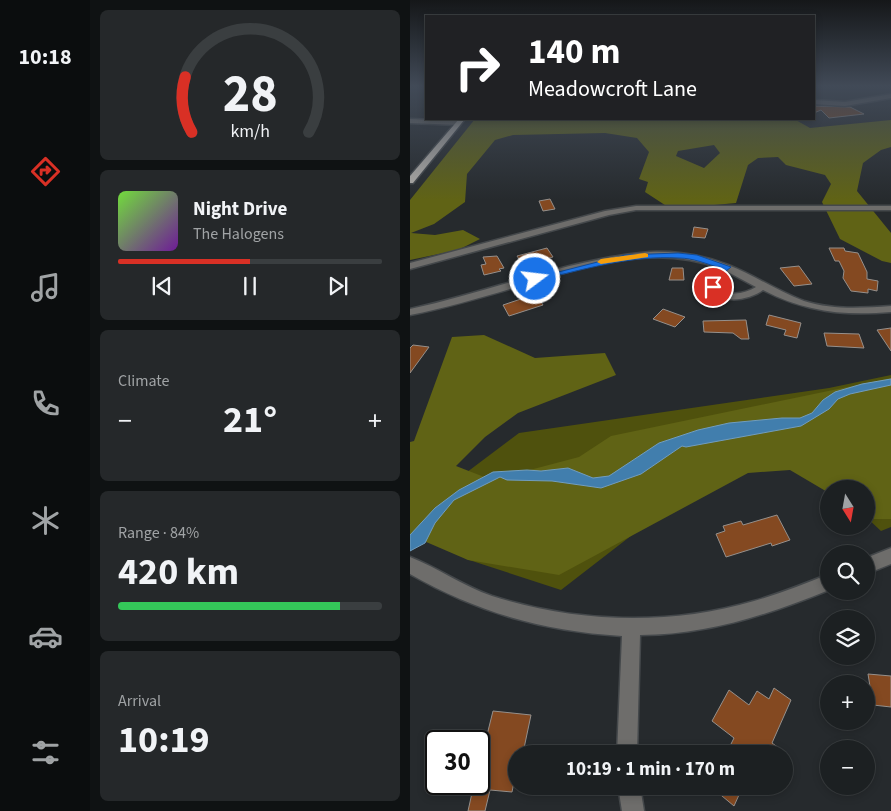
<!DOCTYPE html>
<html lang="en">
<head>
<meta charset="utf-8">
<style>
	:root { --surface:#1c2022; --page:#25282a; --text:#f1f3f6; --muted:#a0a3a5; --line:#3a3e40; --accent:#d93025 }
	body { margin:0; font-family:"Source Sans 3",sans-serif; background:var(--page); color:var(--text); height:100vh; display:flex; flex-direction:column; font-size:19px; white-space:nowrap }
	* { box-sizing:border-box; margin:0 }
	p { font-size:16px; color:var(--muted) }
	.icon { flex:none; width:28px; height:28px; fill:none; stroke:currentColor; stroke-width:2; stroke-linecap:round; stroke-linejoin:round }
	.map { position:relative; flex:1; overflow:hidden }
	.side { display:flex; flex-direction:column; gap:10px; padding:10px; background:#0f1213; width:320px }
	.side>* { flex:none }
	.hud { position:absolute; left:15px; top:15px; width:390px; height:105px; border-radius:0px; box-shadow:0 2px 8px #0003,0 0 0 1px var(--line); background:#202124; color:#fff; overflow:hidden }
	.needle { width:32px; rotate:169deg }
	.tools { position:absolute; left:410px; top:480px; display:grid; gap:10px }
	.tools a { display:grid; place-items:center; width:55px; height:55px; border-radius:50%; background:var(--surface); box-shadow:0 2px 8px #0003,0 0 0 1px var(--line); font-size:25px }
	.speed { position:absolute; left:15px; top:730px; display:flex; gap:10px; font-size:25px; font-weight:700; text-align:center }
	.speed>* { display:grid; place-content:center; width:65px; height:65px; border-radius:50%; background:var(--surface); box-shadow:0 2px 8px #0003,0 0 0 1px var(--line); line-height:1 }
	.speed .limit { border:2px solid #111; border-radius:8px; background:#fff; color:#111 }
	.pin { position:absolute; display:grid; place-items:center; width:42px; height:42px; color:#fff; margin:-21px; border:2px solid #fff; border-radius:50%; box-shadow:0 1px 5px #0007 }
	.me { position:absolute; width:55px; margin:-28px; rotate:75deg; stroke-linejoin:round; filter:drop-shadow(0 0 4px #0008) }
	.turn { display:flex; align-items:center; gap:18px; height:105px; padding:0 20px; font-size:22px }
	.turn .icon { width:65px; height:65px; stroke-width:2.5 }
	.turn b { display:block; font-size:35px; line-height:42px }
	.big { font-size:38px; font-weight:700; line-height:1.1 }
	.side .tile { flex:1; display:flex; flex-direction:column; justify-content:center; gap:8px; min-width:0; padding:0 18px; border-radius:8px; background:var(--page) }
	.side .dial { align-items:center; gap:0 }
	.dial svg { height:130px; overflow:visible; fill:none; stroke:var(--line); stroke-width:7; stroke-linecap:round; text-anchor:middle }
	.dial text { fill:var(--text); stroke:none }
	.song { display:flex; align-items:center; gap:15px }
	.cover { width:60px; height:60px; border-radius:8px; background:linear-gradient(135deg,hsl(100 70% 55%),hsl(280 70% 35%)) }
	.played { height:5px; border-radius:2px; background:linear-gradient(90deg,var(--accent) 50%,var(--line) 50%) }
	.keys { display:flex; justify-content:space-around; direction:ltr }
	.heat { display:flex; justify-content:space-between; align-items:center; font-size:28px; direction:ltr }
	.charge { height:8px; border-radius:4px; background:linear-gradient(90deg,#34c759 84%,var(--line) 0) }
	.trip { position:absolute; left:98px; top:745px; width:285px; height:50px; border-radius:25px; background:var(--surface); box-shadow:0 2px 8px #0003,0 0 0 1px var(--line); font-weight:700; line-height:50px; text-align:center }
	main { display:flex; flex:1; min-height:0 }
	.dock { display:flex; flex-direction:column; width:90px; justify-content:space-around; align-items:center; background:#0b0d0e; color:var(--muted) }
	.dock .icon { width:35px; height:35px }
	.dock .on { color:var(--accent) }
	.dock b { font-size:22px; color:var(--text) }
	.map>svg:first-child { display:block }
	.green { fill:#4f510d }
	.forest { fill:#606315; fill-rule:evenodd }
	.water { fill:#417ead; stroke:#719dbe }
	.building { fill:#844921; stroke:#95908c }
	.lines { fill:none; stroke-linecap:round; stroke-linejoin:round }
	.minor-casing { stroke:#44484b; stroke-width:3 }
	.major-casing { stroke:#44484b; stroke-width:3 }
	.minor { fill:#6e6d6b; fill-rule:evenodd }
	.major { fill:#b4b1ac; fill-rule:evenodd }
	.route { fill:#1a73e8; stroke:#114b97 }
	.slow { fill:#f59e0b }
</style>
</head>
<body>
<main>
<nav class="dock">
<b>10:18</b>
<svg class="icon on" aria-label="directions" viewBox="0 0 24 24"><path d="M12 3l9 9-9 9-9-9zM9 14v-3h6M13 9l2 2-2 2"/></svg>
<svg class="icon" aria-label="music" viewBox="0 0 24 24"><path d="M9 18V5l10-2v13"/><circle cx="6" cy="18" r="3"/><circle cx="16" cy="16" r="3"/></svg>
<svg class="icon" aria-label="phone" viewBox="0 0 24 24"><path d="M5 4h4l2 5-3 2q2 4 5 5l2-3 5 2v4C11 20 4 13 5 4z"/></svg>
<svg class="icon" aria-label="climate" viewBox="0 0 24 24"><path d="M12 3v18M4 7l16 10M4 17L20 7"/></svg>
<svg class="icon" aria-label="car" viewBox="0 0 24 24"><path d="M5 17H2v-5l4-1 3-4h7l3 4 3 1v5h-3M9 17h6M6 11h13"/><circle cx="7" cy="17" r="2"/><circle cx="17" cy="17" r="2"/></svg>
<svg class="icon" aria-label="filters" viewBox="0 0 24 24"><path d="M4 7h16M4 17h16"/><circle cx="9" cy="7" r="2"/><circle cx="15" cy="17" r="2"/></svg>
</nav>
<section class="side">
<div class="tile dial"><svg viewBox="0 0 100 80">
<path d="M14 69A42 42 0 1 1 86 69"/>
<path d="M14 69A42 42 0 0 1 10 35" stroke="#d93025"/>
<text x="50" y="56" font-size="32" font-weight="700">28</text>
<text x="50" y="72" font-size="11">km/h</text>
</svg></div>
<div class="tile">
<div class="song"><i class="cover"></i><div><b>Night Drive</b><p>The Halogens</p></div></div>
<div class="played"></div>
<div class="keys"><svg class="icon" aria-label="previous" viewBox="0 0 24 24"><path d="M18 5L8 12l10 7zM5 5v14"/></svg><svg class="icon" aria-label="pause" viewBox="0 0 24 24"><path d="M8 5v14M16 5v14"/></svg><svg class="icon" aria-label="next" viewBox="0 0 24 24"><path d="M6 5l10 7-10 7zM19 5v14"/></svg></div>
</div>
<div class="tile"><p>Climate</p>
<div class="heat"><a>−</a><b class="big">21°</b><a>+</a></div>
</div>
<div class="tile"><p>Range · 84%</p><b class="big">420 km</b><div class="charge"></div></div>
<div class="tile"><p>Arrival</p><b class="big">10:19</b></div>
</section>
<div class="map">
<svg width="481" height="811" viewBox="0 0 481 811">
	<rect width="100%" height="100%" fill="#262a2d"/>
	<!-- green -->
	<path class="green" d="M481 375V527L471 531 456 517V489L391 454 288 484 151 590 56 559 0 515 109 433 419 388Z"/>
	<!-- forest -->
	<g class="forest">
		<path d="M65 119H384L400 128 481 120V147L471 150 453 163 447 191 481 233V263L472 261 430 239 412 202 421 184 415 175 376 165 368 157 348 158 338 165 326 203 261 209 235 192 238 182 229 179 239 152 227 138 195 133 103 135 85 140 57 174 55 202 24 224 1 233 25 235 53 230 70 239 48 250 0 260V200ZM304 145 310 153 294 168 266 156 268 151Z"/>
		<path d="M74 335 125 358 195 353 206 375 108 413 75 437 46 466 82 480 169 457 201 436 481 378V519H463L456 515V489H419V493L380 470 338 473 149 575 58 560 0 535V442L4 441 42 337Z"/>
	</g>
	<!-- water -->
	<path class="water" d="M481 379V385L440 394 428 399 419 409 391 426 276 447 272 446 231 474 191 488 142 481 97 480 90 477 44 500 25 523 15 543 0 551V535L25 508 49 490 83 472 117 470 131 471 158 468 183 478 199 476 249 443 288 430 319 423 372 418H390L402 413 413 400 425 392 452 384Z"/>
	<!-- building -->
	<g class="building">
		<path d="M404 106 440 107 454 114 419 118 411 110 404 113Z"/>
		<path d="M140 199 145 209 133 211 129 201Z"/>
		<path d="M284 227 298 229 295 238 282 237Z"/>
		<path d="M137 248 143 257 113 265 107 256Z"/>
		<path d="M419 248H434L435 251 448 253 457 272V279L468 281 467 291 458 289V293L441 291 433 278 434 271 429 261H425Z"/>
		<path d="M87 256 94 268 89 269 91 271 74 275 71 265 76 264 73 257Z"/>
		<path d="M389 266 402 284 384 286 370 268Z"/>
		<path d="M262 268H273L274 280H259Z"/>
		<path d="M126 294 133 305 99 316 93 305Z"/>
		<path d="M253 309 275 317 265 327 243 319Z"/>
		<path d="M359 315 391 323 387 338 374 335 376 330 356 325Z"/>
		<path d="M336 320 339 339H331L323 333 294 332 293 321Z"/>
		<path d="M481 328V351L467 330Z"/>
		<path d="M414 333 449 334 454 348 417 346Z"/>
		<path d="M3 345 19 347 0 373V348Z"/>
		<path d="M367 515 380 540 362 546 361 543 316 557 306 534 315 531 313 526 331 521 333 525Z"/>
		<path d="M458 674 481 676V707L463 705Z"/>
		<path d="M364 688 381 700 362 743 377 754H316L324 738 302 721 319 690 339 705 347 691 359 699Z"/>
		<path d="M83 711 121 715 113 753 106 752V772L102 792 80 790 75 811H58L64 784H69V767Z"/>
		<path d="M300 786H333L324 806Z"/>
	</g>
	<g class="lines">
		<!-- minor casing -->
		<g class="minor-casing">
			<g id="minor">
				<path d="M481 94V98L435 106 404 104V100L435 102Z"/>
				<path d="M0 119 48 121 51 123 48 125 0 123Z"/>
				<path d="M226 206H481V210H226L199 215 0 269V263L195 211Z"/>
				<path d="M240 252C267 251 293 255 318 265 344 275 367 291 394 301 422 310 452 308 481 306V312C435 316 395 312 353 290 339 301 305 306 297 284L302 274 308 268C242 242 168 269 103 288 69 298 35 308 0 315V309C80 292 158 259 240 252ZM316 271 346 287C335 294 314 298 307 284L309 278Z"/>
				<path d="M481 548V564L456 574V558Z"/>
				<path d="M0 557C28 568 53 586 82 596 167 623 259 626 344 601 369 594 394 584 419 574V590C357 615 297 635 230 635L227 754H207L212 636C133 631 69 613 0 574Z"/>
				<path d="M208 786H230L234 811H212Z"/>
			</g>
		</g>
		<!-- major casing -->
		<g class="major-casing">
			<path id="major" d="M49 119H55L3 183H0V176Z"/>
		</g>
		<!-- minor -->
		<use href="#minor" class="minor"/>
		<!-- major -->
		<use href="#major" class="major"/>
	</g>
	<!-- sky -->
	<linearGradient id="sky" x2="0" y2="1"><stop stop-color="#151719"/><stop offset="0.43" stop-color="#414a57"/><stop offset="1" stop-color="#414a57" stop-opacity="0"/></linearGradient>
	<rect width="481" height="200" fill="url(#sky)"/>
	<!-- route -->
	<path class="route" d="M268 253 287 255 321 267 309 277 307 287 303 289 299 287 300 276 310 268C297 264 283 258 269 258 220 255 172 270 125 281L121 279 215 255Z"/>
	<!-- slow -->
	<path class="slow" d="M235 253 238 254V257L191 264 187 262 191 259Z"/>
</svg>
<div class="tools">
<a><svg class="needle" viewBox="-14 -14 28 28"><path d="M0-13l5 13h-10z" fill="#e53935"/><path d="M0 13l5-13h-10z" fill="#a0a3a5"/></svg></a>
<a><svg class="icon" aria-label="search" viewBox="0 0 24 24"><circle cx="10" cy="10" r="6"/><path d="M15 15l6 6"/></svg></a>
<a><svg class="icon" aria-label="layers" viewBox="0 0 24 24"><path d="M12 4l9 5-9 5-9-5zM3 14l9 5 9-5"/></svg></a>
<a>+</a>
<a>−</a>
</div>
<div class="speed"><div class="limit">30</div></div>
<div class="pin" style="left:303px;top:287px;background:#d93025"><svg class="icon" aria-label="arrive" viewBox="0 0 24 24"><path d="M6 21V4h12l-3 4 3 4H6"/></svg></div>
<svg class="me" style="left:125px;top:279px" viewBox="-20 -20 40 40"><circle r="17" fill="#1a73e8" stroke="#fff" stroke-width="3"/><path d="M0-11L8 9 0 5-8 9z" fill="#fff"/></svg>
<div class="trip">10:19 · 1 min · 170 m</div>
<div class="hud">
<div class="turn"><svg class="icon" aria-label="right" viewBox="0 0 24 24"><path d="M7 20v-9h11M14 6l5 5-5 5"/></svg><div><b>140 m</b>Meadowcroft Lane</div></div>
</div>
</div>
</main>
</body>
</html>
